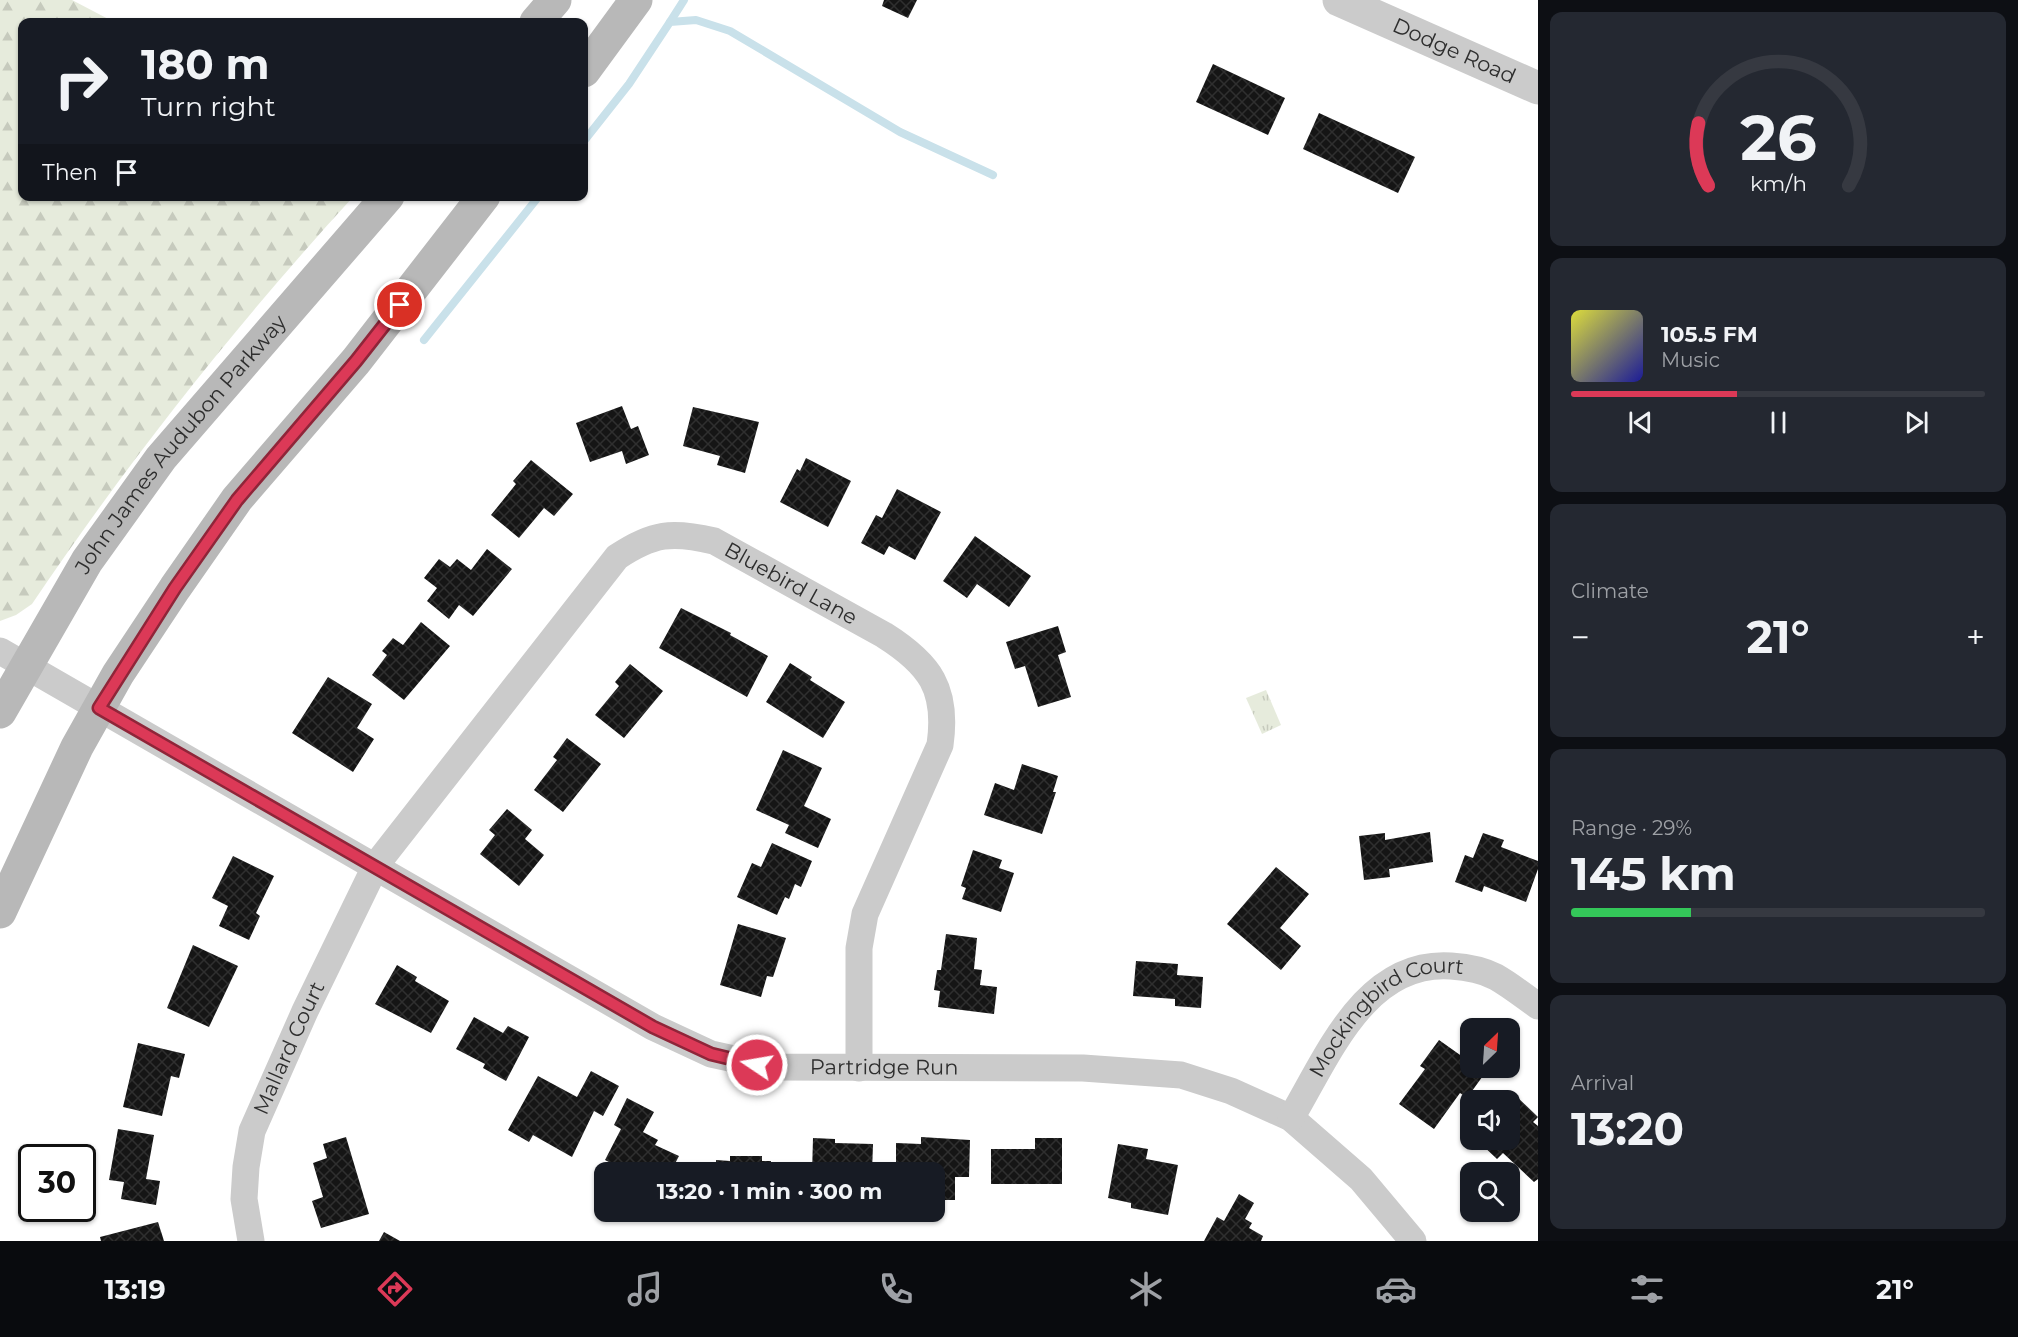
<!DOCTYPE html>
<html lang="en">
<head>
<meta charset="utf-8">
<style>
	:root { --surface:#171b24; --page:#242831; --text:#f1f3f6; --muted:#9ea1a6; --line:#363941; --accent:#dc3957 }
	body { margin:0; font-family:Montserrat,sans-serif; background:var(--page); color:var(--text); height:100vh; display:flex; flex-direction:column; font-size:22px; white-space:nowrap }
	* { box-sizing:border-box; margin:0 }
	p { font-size:20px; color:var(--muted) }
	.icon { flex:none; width:33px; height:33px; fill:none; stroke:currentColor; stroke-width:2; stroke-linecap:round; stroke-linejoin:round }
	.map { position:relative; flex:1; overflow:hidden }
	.panel { display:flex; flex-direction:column; gap:12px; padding:12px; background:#0d0f14; width:480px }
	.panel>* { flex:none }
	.guide { position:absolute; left:18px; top:18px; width:570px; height:183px; border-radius:12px; box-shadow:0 2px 4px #0004; background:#171b24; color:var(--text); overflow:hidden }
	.needle { width:39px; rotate:25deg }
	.buttons { position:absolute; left:1460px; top:1018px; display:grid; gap:12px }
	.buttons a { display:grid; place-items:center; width:60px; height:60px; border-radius:12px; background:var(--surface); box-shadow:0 2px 4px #0004; font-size:30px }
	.speed { position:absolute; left:18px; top:1144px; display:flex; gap:12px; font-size:30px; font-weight:700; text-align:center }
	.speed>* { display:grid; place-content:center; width:78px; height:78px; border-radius:50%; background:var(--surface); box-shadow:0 2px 4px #0004; line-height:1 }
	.speed .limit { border:3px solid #111; border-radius:9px; background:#fff; color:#111 }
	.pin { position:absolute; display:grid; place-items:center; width:51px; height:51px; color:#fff; margin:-26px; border:3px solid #fff; border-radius:50%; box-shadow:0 2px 6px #0007 }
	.me { position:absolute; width:66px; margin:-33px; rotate:282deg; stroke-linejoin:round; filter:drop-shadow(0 0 4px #0008) }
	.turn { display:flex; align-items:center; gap:21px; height:126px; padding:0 24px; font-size:27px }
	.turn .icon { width:78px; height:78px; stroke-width:2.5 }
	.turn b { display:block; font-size:42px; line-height:51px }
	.then { display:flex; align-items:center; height:57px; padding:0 24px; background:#0003; gap:12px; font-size:22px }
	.big { font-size:45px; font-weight:700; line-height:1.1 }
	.panel .tile { flex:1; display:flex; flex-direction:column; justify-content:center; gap:9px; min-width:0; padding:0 21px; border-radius:12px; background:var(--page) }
	.panel .dial { align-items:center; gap:0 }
	.dial svg { height:156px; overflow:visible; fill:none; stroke:var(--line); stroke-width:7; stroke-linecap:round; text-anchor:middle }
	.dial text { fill:var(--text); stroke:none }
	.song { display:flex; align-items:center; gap:18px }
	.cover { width:72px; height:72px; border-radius:9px; background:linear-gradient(135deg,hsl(60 70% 55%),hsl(240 70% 35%)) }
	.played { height:6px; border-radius:3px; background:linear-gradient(90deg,var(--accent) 40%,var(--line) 40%) }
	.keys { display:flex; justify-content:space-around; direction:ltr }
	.heat { display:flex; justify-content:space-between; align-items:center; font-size:33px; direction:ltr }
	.charge { height:9px; border-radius:4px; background:linear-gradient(90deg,#34c759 29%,var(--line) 0) }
	.trip { position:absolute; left:594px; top:1162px; width:351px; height:60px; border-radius:12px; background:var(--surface); box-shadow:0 2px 4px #0004; font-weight:700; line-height:60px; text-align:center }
	.menu { display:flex; height:96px; justify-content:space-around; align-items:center; background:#090b0e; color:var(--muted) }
	.menu .icon { width:42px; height:42px }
	.menu .selected { color:var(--accent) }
	.menu b { font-size:27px; color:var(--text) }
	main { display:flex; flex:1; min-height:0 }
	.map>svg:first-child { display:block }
	.forest { fill:url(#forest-firs) }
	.park { fill:url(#park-tufts) }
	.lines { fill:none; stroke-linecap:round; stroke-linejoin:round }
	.stream { stroke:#c9e1ea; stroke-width:8 }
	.building { fill:url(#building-cross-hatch) }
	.minor { stroke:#cbcbcb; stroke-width:27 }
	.tertiary { stroke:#cbcbcb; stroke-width:33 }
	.secondary { stroke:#b8b8b8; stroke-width:33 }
	.route-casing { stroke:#8f2539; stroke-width:15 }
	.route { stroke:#dc3957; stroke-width:10 }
	.labels { text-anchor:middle; stroke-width:6; stroke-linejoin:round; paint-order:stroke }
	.street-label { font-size:21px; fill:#2e2e2e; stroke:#fff }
</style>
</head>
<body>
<main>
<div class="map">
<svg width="1538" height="1241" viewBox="0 0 1538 1241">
	<defs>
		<pattern id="forest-firs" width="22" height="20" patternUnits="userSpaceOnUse" patternTransform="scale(1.5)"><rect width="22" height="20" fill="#e6ebdc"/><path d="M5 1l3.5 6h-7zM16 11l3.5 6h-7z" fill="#c6cabd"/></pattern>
		<pattern id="park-tufts" width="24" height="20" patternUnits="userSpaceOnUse" patternTransform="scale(1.5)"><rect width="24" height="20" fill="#e6ebdc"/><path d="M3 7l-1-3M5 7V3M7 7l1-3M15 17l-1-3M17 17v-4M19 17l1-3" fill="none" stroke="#c6cabd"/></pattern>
		<pattern id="building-cross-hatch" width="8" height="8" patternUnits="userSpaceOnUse" patternTransform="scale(1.5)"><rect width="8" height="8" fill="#151515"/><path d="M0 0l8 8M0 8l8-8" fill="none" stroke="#2f2f2f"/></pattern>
	</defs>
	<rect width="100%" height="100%" fill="#fff"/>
	<!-- forest -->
	<path class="forest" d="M0 0H72L114 22H22V196L353 197C236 325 129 460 32 604L16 615 0 621Z"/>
	<!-- park -->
	<path class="park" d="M1266 690 1281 725 1262 734 1246 698Z"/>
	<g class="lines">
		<!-- stream -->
		<g class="stream">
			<path d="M670 22 684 0"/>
			<path d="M584 141 629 84 670 22 696 20 730 31 900 132 993 175"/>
			<path d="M424 340 539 196"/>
		</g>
	</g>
	<!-- building -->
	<g class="building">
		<path d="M884 0H917L908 18 882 6Z"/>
		<path d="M1213 64 1285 98 1268 135 1196 102Z"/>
		<path d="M1319 113 1415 157 1398 193 1303 149Z"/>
		<path d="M622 406 631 429 638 426 649 455 626 464 622 451 590 462 576 423Z"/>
		<path d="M693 407 759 422 745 473 717 465 720 456 683 446Z"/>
		<path d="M806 458 851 481 828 527 780 502 797 469 800 471Z"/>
		<path d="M531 460 573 494 554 516 544 508 519 538 491 515 516 484 513 481Z"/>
		<path d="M897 489 941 512 915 560 889 546 884 555 861 543 876 515 882 518Z"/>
		<path d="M975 536 1031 576 1009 607 977 584 967 598 943 581Z"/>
		<path d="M487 549 512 569 473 616 459 605 449 619 427 601 437 588 424 578 439 559 450 567 457 559 471 570Z"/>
		<path d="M681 608 731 633 730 635 768 656 747 697 659 648Z"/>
		<path d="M421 622 450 646 404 700 372 675 387 655 382 651 393 638 403 645Z"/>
		<path d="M1058 626 1066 652 1058 655 1071 697 1038 707 1025 666 1015 669 1006 642Z"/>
		<path d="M790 663 812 677 810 680 845 702 823 738 766 702Z"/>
		<path d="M630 664 663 691 624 738 595 715 619 686 615 682Z"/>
		<path d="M328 677 372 704 357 728 374 739 353 772 292 733Z"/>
		<path d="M567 738 601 764 563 812 534 790 557 760 553 757Z"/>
		<path d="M783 750 822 768 804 806 831 819 818 848 785 833 789 825 756 810Z"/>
		<path d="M1022 764 1058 776 1053 792H1056L1042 834 984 815 995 783 1014 790Z"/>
		<path d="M507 809 532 830 525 839 544 855 519 886 480 854 495 835 489 830Z"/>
		<path d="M1430 832 1433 862 1389 869 1390 877 1364 880 1359 836 1385 833V840Z"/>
		<path d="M1483 833 1504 840 1501 847 1538 861V869L1526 902 1484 886 1482 892 1455 882 1465 855 1473 858Z"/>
		<path d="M772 843 812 861 801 887 795 884 789 899 785 897 777 915 737 897 752 863 761 867Z"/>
		<path d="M973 850 1002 860 999 868 1014 873 1001 912 962 899 966 888 961 886Z"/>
		<path d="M233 856 274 876 256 913 260 916 249 940 219 926 228 906 212 898Z"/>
		<path d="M1276 867 1309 894 1280 928 1301 946 1281 970 1227 924Z"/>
		<path d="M738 924 786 938 773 977 767 976 761 997 720 985Z"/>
		<path d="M946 934 977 938 974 969 982 970 980 985 997 987 994 1014 938 1007 940 991 934 990 937 970H941Z"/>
		<path d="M193 945 238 966 209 1027 167 1008Z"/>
		<path d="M1136 961 1178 964 1177 975 1203 977 1201 1008 1175 1006V999L1133 996Z"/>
		<path d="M397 965 417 977 415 981 449 1001 431 1033 375 1004Z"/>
		<path d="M474 1017 503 1033 508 1026 529 1037 506 1081 483 1068 485 1064 456 1049Z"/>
		<path d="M1439 1040 1470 1062V1068H1478L1485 1073 1467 1098 1460 1093 1434 1129 1399 1104 1425 1069 1420 1066Z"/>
		<path d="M138 1043 185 1054 179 1078 171 1076 162 1116 123 1107Z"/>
		<path d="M591 1071 619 1086 603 1116 594 1111 572 1157 533 1135 529 1142 508 1130 538 1076 577 1097Z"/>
		<path d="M1514 1094 1538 1117 1533 1122 1538 1126V1179L1534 1182 1503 1153 1497 1159 1479 1142 1509 1140V1100Z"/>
		<path d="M627 1098 654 1112 643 1132 658 1140 655 1145 679 1156 670 1173H630L605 1160 621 1129 614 1125Z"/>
		<path d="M118 1129 154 1135 146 1179 160 1181 156 1205 121 1199 124 1182 109 1180Z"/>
		<path d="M346 1137 369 1214 321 1228 312 1201 323 1197 313 1163 327 1158 323 1144Z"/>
		<path d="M921 1137 970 1140 969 1177H955V1200H934V1173H896V1143L921 1144Z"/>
		<path d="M813 1138 835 1139V1143L873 1144 872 1173H812Z"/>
		<path d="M1035 1138H1062V1184H991V1149H1035Z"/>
		<path d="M1118 1144 1148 1149 1146 1159 1178 1165 1168 1215 1131 1208V1203L1108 1198Z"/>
		<path d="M730 1156H762V1161H771V1173H716V1160L730 1161Z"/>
		<path d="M1239 1194 1254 1203 1245 1219 1252 1223 1249 1228 1263 1236 1261 1241H1204L1217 1217 1224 1221Z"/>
		<path d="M158 1222 164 1241H101L100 1237Z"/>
		<path d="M384 1232 400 1241H379Z"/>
	</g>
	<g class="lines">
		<!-- minor -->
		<g class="minor">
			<path id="s1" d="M0 651 653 1027 711 1054 771 1067 1083 1068 1181 1075 1231 1091 1291 1118 1361 1179 1413 1241"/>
			<path id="s2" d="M1291 1118C1328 1056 1365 960 1451 966 1466 967 1483 970 1496 977 1510 985 1524 996 1538 1006"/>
			<path id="s3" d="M251 1241 244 1199 246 1167 252 1131 305 1011 376 865 617 557C653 533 672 531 714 541L884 635C930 664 948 689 940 745L865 914 859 948V1068"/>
		</g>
		<!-- tertiary -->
		<path class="tertiary" id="s4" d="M1339 0 1538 88"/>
		<!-- secondary -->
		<g class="secondary">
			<path d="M536 22 555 0"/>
			<path d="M584 71 636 0"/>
			<path id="s5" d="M0 712 87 561 161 458 388 196"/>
			<path d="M0 912 77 747 118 674 175 588 237 499 356 361 484 196"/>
		</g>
	</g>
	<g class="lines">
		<!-- route casing -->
		<g class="route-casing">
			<path id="route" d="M400 305 356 361 237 500 175 588 99 708 653 1027 711 1054 757 1065"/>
		</g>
		<!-- route -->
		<use href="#route" class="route"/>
	</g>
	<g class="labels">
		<!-- street labels -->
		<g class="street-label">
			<text dy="7" stroke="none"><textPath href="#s4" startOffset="126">Dodge Road</textPath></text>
			<text dy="7" stroke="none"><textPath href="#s5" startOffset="324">John James Audubon Parkway</textPath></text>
			<text dy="7" stroke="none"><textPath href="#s3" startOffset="986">Bluebird Lane</textPath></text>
			<text dy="7" stroke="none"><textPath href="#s2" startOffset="148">Mockingbird Court</textPath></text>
			<text dy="7" stroke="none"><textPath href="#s3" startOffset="202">Mallard Court</textPath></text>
			<text dy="7" stroke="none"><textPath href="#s1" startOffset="992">Partridge Run</textPath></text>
		</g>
	</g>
</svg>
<div class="buttons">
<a><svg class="needle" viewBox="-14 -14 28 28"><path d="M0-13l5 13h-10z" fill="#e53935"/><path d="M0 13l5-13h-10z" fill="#9ea1a6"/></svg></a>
<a><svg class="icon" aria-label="sound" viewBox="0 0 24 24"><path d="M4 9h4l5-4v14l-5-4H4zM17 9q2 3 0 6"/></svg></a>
<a><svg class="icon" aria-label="search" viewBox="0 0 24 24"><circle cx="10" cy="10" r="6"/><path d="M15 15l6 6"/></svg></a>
</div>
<div class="speed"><div class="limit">30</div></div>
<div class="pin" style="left:400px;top:305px;background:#d93025"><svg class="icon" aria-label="arrive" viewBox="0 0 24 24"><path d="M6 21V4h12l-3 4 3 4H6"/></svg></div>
<svg class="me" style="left:757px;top:1065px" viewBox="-20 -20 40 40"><circle r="17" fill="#dc3957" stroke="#fff" stroke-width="3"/><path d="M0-11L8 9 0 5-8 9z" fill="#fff"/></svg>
<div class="trip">13:20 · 1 min · 300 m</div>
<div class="guide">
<div class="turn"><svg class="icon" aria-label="right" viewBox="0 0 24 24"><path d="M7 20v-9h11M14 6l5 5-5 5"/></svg><div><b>180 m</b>Turn right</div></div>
<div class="then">Then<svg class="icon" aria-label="arrive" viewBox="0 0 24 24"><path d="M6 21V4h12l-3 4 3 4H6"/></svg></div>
</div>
</div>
<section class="panel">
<div class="tile dial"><svg viewBox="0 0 100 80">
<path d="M14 69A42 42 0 1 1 86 69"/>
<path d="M14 69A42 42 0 0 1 9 37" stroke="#dc3957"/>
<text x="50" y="56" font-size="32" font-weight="700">26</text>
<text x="50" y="72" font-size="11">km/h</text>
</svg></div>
<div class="tile">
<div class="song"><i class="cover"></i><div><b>105.5 FM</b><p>Music</p></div></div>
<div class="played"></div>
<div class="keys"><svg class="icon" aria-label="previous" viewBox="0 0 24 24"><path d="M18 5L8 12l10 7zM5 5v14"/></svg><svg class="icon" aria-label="pause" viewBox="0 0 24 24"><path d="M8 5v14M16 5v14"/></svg><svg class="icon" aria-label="next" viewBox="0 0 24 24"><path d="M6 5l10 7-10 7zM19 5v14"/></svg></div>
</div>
<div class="tile"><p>Climate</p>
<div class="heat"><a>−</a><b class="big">21°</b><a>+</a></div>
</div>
<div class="tile"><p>Range · 29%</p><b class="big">145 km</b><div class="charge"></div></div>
<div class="tile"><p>Arrival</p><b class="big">13:20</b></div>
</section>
</main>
<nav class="menu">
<b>13:19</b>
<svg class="icon selected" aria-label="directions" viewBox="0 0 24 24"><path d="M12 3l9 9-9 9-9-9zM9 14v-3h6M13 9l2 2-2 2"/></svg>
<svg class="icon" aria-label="music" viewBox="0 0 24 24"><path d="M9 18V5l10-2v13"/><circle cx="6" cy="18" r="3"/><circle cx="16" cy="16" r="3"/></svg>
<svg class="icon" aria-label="phone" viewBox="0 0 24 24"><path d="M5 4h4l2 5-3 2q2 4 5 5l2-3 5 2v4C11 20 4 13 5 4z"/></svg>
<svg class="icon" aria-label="climate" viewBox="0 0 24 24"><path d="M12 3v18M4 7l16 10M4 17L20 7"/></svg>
<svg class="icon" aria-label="car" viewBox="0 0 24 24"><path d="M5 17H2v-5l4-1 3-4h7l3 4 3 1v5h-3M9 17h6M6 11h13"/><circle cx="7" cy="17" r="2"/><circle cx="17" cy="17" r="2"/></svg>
<svg class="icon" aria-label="filters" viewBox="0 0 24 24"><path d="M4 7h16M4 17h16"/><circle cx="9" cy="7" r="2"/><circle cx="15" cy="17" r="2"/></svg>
<b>21°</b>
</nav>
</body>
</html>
